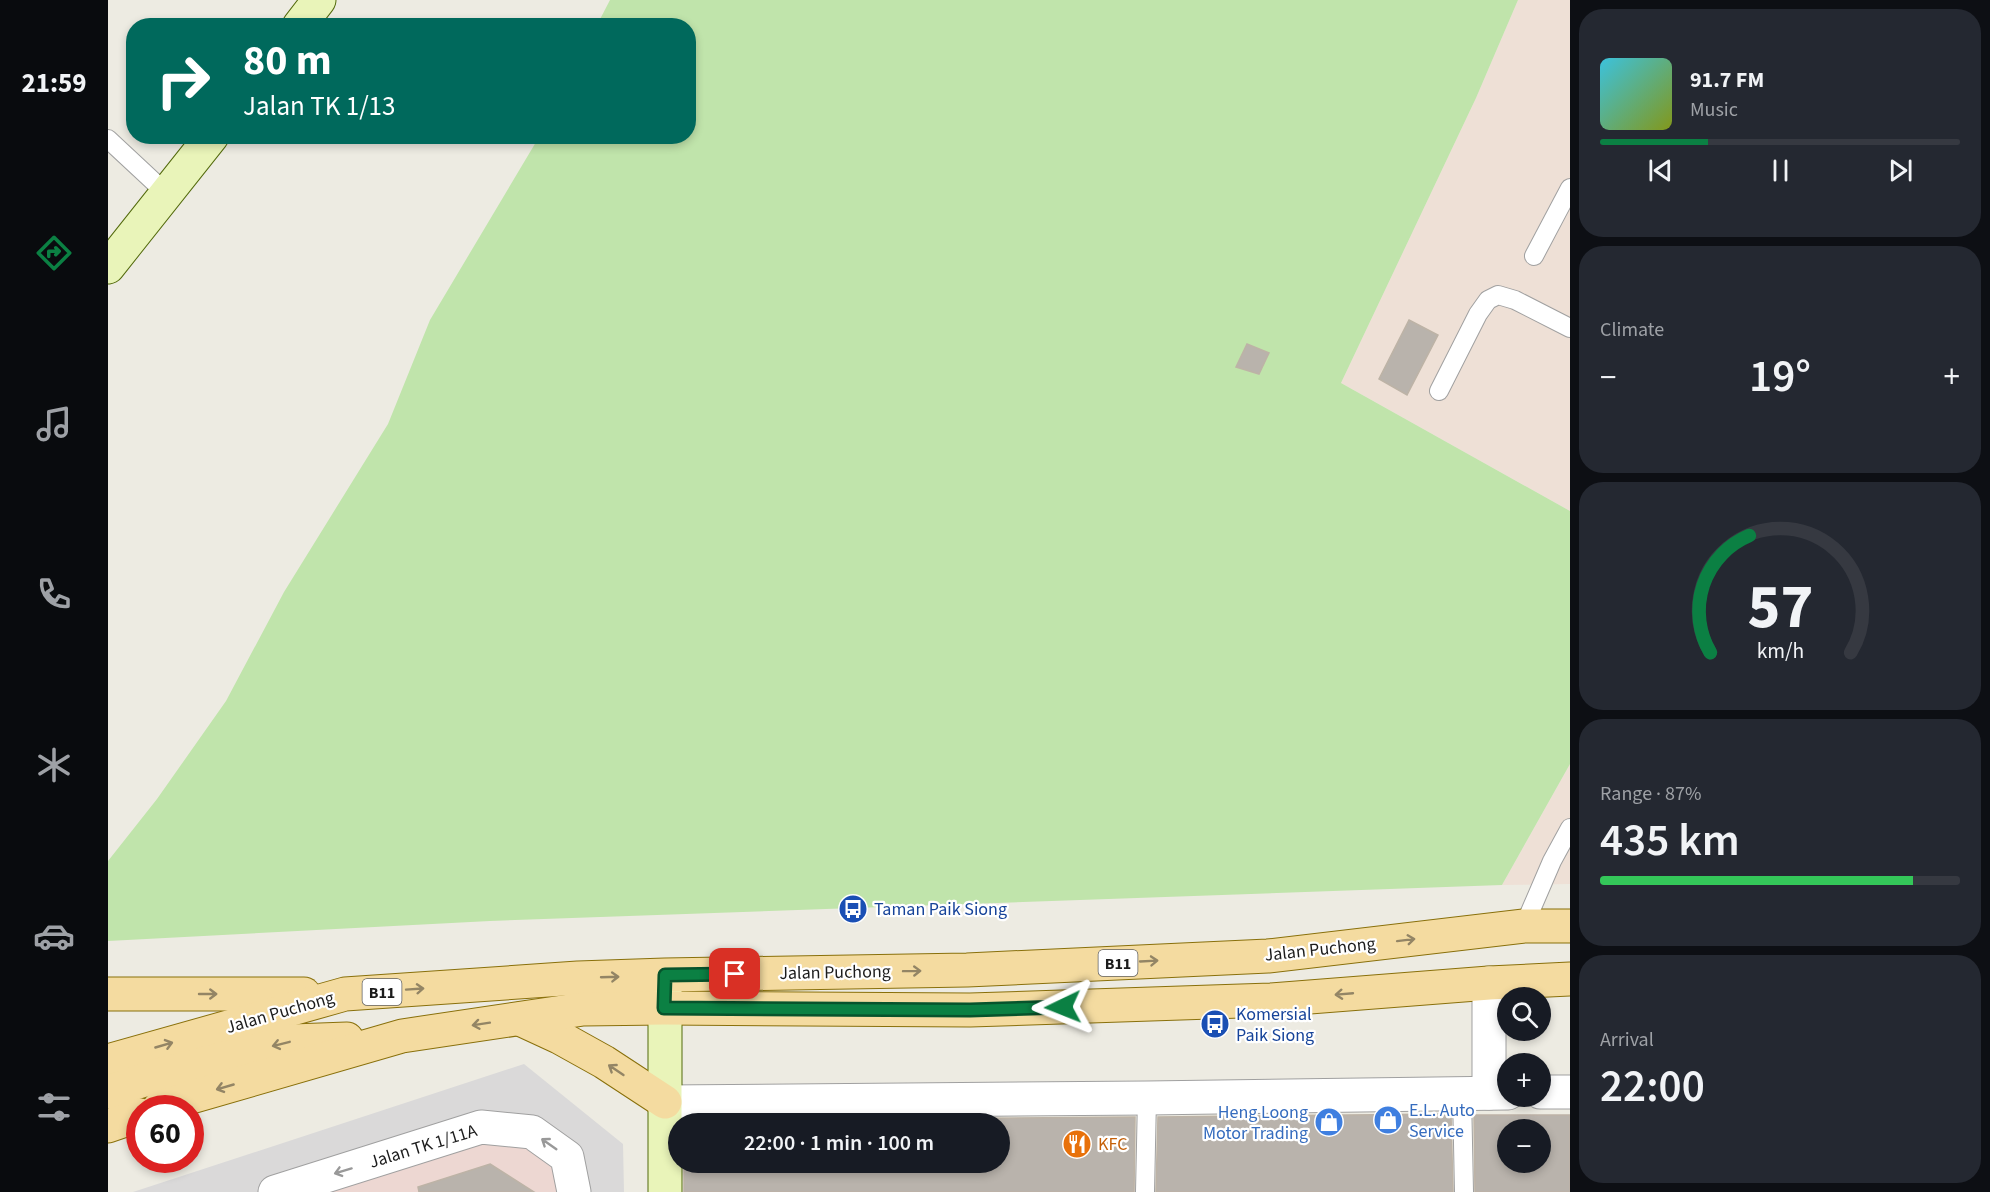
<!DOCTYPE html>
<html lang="en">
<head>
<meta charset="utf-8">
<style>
	:root { --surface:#171b24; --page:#242831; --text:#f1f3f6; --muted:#9ea1a6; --line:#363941; --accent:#0b8043 }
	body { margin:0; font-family:"Source Sans 3",sans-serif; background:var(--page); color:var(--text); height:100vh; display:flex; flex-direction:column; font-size:22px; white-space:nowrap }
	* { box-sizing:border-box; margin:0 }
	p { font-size:20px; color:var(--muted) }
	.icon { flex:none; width:33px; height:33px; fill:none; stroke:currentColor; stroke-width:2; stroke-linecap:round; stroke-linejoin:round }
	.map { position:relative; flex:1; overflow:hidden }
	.sheet { display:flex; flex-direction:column; gap:9px; padding:9px; background:#0d0f14; width:420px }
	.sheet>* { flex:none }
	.top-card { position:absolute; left:18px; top:18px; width:570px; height:126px; border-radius:24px; box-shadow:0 3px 9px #0003; background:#00695c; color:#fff; overflow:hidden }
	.tools { position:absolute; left:1389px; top:987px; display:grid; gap:12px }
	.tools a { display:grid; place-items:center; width:54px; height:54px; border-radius:50%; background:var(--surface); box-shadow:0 3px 9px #0003; font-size:30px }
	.speed { position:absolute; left:18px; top:1095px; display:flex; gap:12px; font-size:30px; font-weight:700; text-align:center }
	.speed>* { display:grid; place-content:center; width:78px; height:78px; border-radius:50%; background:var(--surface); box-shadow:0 3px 9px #0003; line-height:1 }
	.speed .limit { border:9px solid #d22; background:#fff; color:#111 }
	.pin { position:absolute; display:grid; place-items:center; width:51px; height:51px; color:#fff; margin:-26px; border-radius:12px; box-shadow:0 3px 9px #0006 }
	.me { position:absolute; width:66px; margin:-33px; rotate:268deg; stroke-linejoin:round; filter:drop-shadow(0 0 4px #0008) }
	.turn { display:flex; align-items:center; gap:21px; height:126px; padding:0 18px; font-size:27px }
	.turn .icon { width:78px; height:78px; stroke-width:2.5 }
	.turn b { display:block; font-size:42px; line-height:51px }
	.big { font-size:45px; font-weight:600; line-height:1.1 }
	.sheet .card { flex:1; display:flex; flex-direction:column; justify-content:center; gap:9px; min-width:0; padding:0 21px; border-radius:24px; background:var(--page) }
	.sheet .dial { align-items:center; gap:0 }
	.dial svg { height:156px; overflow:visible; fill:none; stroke:var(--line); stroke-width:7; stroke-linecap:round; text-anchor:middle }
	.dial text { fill:var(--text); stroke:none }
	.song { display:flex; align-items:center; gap:18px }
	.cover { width:72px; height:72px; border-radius:9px; background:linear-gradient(135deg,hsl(190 70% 55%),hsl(70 70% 35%)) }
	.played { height:6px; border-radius:3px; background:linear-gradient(90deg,var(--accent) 30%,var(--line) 30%) }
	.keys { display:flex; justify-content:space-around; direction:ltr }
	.heat { display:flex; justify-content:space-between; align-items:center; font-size:33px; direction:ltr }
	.charge { height:9px; border-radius:4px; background:linear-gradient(90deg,#34c759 87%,var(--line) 0) }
	.trip { position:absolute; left:560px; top:1113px; width:342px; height:60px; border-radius:30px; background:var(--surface); box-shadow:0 3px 9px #0003; font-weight:600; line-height:60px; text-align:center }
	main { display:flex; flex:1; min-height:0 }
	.tab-bar { display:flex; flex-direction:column; width:108px; justify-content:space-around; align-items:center; background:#090b0e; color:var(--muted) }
	.tab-bar .icon { width:42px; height:42px }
	.tab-bar .current { color:var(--accent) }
	.tab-bar b { font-size:27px; color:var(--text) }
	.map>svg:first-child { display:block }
	.residential { fill:#dad9d9 }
	.commercial { fill:#edd7d2 }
	.military { fill:#eee0d6 }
	.grass { fill:#c0e4ab }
	.building { fill:#b9b3ac; stroke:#bdb3a6; stroke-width:1.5; fill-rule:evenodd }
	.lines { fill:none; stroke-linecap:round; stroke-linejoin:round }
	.lane-casing { stroke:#a0a0a0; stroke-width:20 }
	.street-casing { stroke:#a0a0a0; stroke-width:35 }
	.secondary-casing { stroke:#536a0c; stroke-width:35 }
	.primary-casing { stroke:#89700b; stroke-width:35 }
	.lane { stroke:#fff; stroke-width:18 }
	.street { stroke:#fff; stroke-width:33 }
	.secondary { stroke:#e9f4b9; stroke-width:33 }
	.primary { stroke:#f4dba0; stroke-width:33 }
	.oneway { stroke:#938565 }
	.oneway2 { stroke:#999 }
	.route-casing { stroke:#07532c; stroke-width:15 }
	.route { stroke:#0b8043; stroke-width:10 }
	.labels { text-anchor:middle; stroke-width:4.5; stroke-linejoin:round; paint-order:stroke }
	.shield { fill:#fff; stroke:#606060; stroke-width:1.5 }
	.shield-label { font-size:16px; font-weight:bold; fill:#1c1c1c }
	.transit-label { font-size:18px; fill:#164399; stroke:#fff; text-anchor:start }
	.street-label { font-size:18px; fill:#1c1c1c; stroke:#fff }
	.shop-label { font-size:18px; fill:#366cbe; stroke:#fff; text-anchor:start }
	.food-label { font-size:18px; fill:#c56008; stroke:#fff; text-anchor:start }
</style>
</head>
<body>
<main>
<nav class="tab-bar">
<b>21:59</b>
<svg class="icon current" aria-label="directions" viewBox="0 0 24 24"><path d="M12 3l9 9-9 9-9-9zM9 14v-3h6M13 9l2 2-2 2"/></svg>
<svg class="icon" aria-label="music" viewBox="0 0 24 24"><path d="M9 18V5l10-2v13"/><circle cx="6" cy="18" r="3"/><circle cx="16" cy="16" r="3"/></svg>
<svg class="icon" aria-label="phone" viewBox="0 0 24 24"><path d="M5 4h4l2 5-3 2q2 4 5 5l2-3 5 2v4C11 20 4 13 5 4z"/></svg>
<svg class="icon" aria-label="climate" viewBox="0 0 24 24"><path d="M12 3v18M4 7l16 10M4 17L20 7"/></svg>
<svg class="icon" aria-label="car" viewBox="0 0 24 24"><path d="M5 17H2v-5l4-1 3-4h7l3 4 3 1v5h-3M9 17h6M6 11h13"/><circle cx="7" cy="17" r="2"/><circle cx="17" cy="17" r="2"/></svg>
<svg class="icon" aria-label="filters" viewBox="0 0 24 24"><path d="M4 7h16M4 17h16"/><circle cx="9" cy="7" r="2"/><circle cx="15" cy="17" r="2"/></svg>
</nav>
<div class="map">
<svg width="1462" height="1192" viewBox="0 0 1462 1192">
	<rect width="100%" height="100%" fill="#edebe2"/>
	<!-- residential -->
	<path class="residential" d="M416 1064 515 1144 516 1192H25Z"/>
	<!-- commercial -->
	<path class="commercial" d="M375 1140 420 1143 447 1162 453 1192H212Z"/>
	<!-- military -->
	<g class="military">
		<path d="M1410 0H1462V511L1233 383 1368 98Z"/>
		<path d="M1462 764V884L1394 885Z"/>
	</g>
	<!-- grass -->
	<path class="grass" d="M502 0H1410L1368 98 1233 383 1462 511V764L1394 885 382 921 0 941V861L49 799 118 701 176 592 280 424 322 320 431 137 580 136V26L489 25Z"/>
	<!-- building -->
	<g class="building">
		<path d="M1301 320 1330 335 1299 395 1271 379Z"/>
		<path d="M1139 344 1161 353 1151 374 1128 367Z"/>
		<path d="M1341 1114 1343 1115 1345 1192H1048L1050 1117Z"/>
		<path d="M1366 1115H1462V1192H1367ZM1400 1130H1432V1162H1400Z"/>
		<path d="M1027 1117 1026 1192H576V1162H891V1124H576V1121Z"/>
		<path d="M382 1164 426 1192H311L310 1187Z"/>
	</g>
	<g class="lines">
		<!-- lane casing -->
		<g class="lane-casing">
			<g id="lane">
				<path d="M0 139 59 194"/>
				<path d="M1426 256 1462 188"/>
				<path d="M1331 391 1370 314 1380 300 1390 295 1407 300 1462 328"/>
				<path d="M1416 926 1444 861 1462 828"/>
				<path d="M1354 1094 1356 1192"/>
				<path d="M1037 1192 1039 1098"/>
			</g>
		</g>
		<!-- street casing -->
		<g class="street-casing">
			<g id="street">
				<path d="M1381 983V1093"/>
				<path d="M1432 1092H1462"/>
				<path d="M557 1102 1039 1098 1400 1093"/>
				<path d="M167 1192 373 1127 424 1132 459 1157 466 1192"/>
			</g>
		</g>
		<!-- secondary casing -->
		<g class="secondary-casing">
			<g id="secondary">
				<path d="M191 26 211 0"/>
				<path d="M0 267 104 136"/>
				<path d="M557 979V1192"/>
			</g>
		</g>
		<!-- primary casing -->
		<g class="primary-casing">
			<g id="primary">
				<path d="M0 994H196"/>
				<path d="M412 1019 451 1037 496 1062 557 1102"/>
				<path d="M0 1061 237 994 470 978 557 975 859 970 1160 956 1416 926H1462"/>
				<path d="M0 1092 54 1074 185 1041 239 1039"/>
				<path d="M51 1108 80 1098 294 1036 475 1009 556 1008 862 1010 1163 1000 1381 983 1462 979"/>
				<path d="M0 1126 32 1115"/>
			</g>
		</g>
		<!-- lane -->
		<use href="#lane" class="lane"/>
		<!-- street -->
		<use href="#street" class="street"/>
		<!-- secondary -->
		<use href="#secondary" class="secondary"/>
		<!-- primary -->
		<use href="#primary" class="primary"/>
	</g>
	<!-- one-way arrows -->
	<defs><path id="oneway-shaft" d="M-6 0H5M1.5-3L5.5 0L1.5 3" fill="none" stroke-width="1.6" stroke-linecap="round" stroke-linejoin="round" transform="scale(1.5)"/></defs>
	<g class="oneway">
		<use href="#oneway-shaft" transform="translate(1298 940) rotate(-7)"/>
		<use href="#oneway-shaft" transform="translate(1041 961) rotate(-3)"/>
		<use href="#oneway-shaft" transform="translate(804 971) rotate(-1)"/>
		<use href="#oneway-shaft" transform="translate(502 977) rotate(-2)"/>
		<use href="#oneway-shaft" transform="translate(307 989) rotate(-4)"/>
		<use href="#oneway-shaft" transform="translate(100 994)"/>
		<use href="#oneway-shaft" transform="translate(1236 994) rotate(175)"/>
		<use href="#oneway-shaft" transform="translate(373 1024) rotate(171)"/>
		<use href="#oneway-shaft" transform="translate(173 1044) rotate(166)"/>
		<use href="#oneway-shaft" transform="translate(56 1045) rotate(-16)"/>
		<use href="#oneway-shaft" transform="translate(508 1070) rotate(-146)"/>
		<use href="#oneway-shaft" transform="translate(117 1087) rotate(164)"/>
	</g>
	<g class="oneway2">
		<use href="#oneway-shaft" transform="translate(441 1144) rotate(-145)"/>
		<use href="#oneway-shaft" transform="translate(235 1171) rotate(163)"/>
	</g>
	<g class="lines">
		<!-- route casing -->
		<g class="route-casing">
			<path id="route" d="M627 974 557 975 556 1008 862 1010 955 1007"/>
		</g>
		<!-- route -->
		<use href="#route" class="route"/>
	</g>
	<!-- icons -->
	<defs>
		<g id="bus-disc" transform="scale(1.5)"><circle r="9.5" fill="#1a4fb4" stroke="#fff"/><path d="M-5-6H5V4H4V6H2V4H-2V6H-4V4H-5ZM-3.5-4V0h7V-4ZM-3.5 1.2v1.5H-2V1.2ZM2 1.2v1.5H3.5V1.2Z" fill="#fff"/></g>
		<g id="shop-disc" transform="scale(1.5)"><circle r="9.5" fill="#3f7fe0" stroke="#fff"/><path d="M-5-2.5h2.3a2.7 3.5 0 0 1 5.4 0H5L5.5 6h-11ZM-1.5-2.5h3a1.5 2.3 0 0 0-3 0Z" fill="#fff"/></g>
		<g id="restaurant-disc" transform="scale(1.5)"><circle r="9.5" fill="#e8710a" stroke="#fff"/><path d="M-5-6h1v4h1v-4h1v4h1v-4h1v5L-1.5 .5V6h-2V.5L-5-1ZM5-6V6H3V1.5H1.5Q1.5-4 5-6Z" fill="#fff"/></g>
	</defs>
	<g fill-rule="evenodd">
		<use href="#bus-disc" x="745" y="909"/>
		<use href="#bus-disc" x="1107" y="1024"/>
		<use href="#shop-disc" x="1280" y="1120"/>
		<use href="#shop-disc" x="1221" y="1122"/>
		<use href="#restaurant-disc" x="969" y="1144"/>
	</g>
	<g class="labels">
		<!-- shield labels -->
		<g class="shield">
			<rect x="990.5" y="950" width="39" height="26" rx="4.5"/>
			<rect x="254.5" y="979" width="39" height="26" rx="4.5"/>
		</g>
		<g class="shield-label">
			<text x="1010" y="969">B11</text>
			<text x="274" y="998">B11</text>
		</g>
		<!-- transit labels -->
		<g class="transit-label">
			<text x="766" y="915">Taman Paik Siong</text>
			<text x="1128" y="1020">Komersial<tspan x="1128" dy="21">Paik Siong</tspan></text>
		</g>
		<!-- street labels -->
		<g class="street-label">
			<text transform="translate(1212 949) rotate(-6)" y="6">Jalan Puchong</text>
			<text transform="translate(727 972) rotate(-1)" y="6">Jalan Puchong</text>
			<text transform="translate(172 1012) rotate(-16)" y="6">Jalan Puchong</text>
			<text transform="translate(315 1146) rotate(-17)" y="6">Jalan TK 1/11A</text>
		</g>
		<!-- shop labels -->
		<g class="shop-label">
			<text x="1301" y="1116">E.L. Auto<tspan x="1301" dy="21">Service</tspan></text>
			<text x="1200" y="1118" text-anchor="end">Heng Loong<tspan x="1200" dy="21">Motor Trading</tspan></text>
		</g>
		<!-- food labels -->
		<g class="food-label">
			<text x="990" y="1150">KFC</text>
		</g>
	</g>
</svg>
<div class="tools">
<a><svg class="icon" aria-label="search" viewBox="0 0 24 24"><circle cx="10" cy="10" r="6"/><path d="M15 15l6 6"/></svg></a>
<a>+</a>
<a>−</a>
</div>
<div class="speed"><div class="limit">60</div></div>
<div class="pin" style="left:627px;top:974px;background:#d93025"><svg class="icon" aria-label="arrive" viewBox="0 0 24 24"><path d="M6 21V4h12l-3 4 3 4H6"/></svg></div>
<svg class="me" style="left:955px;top:1007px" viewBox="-20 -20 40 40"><path d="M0-17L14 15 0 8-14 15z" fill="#0b8043" stroke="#fff" stroke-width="4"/></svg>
<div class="trip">22:00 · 1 min · 100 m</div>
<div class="top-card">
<div class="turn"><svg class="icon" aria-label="right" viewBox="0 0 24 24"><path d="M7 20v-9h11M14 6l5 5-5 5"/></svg><div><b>80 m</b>Jalan TK 1/13</div></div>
</div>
</div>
<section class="sheet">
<div class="card">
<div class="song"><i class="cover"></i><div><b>91.7 FM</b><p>Music</p></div></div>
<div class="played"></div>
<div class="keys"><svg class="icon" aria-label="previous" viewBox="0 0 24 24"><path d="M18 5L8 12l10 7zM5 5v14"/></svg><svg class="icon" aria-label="pause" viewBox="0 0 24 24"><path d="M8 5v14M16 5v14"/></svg><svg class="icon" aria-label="next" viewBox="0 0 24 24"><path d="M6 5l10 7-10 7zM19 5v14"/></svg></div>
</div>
<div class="card"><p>Climate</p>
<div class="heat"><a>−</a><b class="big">19°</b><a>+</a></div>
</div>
<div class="card dial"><svg viewBox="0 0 100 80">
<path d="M14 69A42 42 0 1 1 86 69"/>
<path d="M14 69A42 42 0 0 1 34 9" stroke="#0b8043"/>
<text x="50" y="56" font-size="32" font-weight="700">57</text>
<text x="50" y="72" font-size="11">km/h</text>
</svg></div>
<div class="card"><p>Range · 87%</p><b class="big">435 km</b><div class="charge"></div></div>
<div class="card"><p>Arrival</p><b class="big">22:00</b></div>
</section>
</main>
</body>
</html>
